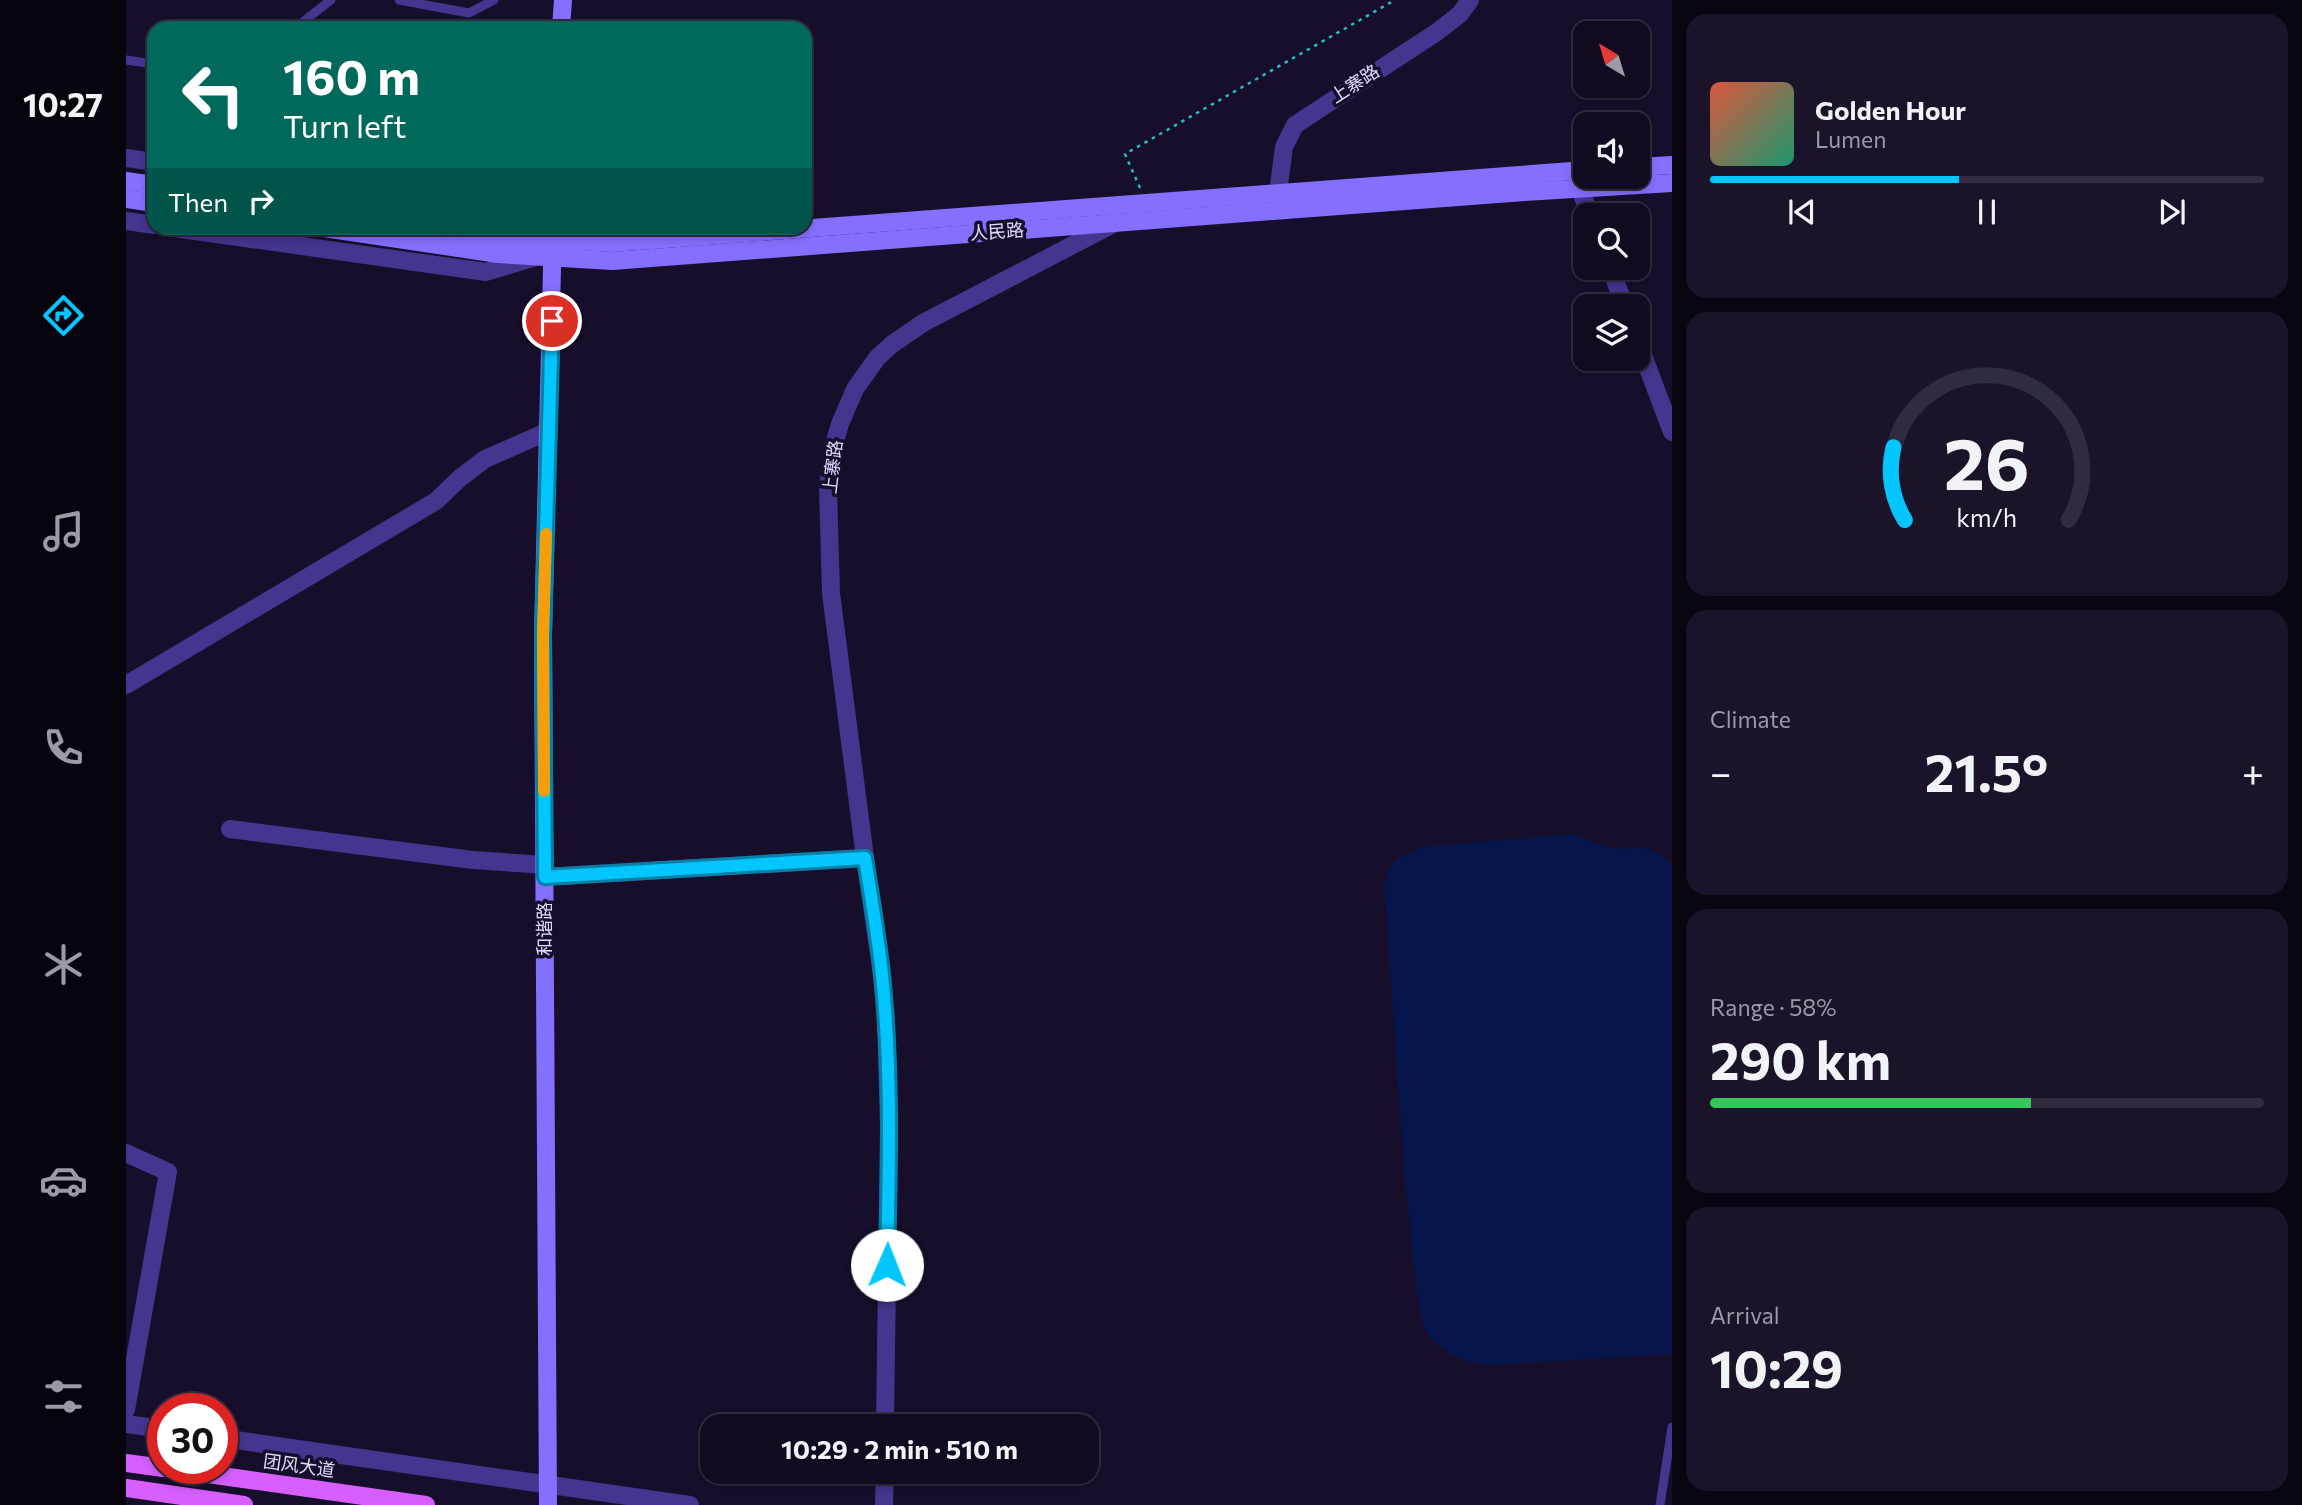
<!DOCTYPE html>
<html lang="en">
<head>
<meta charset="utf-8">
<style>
	:root { --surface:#110a20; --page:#1a1329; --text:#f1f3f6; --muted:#9c9aa5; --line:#302b3e; --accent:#04c6ff }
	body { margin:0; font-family:Commissioner,"Noto Sans SC",sans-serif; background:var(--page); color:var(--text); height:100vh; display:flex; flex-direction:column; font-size:26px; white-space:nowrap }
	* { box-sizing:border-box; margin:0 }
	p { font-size:23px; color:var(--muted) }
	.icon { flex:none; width:38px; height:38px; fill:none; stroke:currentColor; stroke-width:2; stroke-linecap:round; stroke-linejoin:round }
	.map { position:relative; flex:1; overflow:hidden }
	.sheet { display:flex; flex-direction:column; gap:14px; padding:14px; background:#090612; width:630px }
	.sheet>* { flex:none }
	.banner { position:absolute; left:21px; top:21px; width:665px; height:214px; border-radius:21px; box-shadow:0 4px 10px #0003,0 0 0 2px var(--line); background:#00695c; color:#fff; overflow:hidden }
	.needle { width:46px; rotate:322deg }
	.tools { position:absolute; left:1447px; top:21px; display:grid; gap:14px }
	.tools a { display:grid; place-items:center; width:77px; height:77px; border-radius:14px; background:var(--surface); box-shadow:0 4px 10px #0003,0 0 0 2px var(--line); font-size:35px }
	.speed { position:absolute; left:21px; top:1393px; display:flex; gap:14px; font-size:35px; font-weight:700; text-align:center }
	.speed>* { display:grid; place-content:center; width:91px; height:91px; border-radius:50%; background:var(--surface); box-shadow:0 4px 10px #0003,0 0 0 2px var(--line); line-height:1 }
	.speed .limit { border:10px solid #d22; background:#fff; color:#111 }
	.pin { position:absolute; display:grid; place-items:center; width:60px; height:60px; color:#fff; margin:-30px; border:4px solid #fff; border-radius:50%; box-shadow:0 2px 7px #0007 }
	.me { position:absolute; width:77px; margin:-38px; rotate:1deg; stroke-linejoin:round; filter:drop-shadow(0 0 5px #0008) }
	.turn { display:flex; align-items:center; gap:24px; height:147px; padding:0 21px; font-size:32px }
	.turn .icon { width:91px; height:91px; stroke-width:2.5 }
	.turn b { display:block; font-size:49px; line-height:60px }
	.then { display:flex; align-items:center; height:66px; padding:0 21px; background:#0003; gap:14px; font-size:26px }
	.big { font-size:52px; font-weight:700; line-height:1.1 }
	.sheet .widget { flex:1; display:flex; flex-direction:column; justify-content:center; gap:10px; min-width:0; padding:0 24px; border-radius:21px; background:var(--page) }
	.sheet .dial { align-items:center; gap:0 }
	.dial svg { height:182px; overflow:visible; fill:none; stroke:var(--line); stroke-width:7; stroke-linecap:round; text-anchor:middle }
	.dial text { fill:var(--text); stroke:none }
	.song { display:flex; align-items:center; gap:21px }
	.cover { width:84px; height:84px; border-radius:10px; background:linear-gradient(135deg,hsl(10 70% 55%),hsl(160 70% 35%)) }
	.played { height:7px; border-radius:4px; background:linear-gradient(90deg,var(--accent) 45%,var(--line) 45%) }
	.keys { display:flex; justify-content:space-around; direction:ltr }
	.heat { display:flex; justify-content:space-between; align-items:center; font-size:38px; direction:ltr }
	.charge { height:10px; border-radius:5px; background:linear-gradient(90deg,#34c759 58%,var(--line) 0) }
	.trip { position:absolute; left:574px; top:1414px; width:399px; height:70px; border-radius:21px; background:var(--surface); box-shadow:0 4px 10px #0003,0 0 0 2px var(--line); font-weight:700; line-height:70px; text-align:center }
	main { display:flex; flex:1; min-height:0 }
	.tabs { display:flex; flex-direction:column; width:126px; justify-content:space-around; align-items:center; background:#07040d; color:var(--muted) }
	.tabs .icon { width:49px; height:49px }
	.tabs .selected { color:var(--accent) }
	.tabs b { font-size:32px; color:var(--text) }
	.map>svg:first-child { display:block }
	.water { fill:#06164c }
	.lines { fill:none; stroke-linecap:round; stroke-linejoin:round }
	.path { stroke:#25bbc6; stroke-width:2.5; stroke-dasharray:3.5 5; stroke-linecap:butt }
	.lane { stroke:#44358e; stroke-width:9 }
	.street { stroke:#44358e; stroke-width:18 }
	.secondary { stroke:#856fff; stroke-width:18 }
	.primary { stroke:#d85fff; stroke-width:18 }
	.route-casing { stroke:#0381a6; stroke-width:18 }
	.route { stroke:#04c6ff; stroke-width:12 }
	.slow { stroke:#f59e0b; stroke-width:12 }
	.labels { text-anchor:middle; stroke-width:7; stroke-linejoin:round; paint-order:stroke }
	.street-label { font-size:18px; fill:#e1d8ff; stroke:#170e2b }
</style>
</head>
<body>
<main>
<nav class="tabs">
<b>10:27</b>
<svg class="icon selected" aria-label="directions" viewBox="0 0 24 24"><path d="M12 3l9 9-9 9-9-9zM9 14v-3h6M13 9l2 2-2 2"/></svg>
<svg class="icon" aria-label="music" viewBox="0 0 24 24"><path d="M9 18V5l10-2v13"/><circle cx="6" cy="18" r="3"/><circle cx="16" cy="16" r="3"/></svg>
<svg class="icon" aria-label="phone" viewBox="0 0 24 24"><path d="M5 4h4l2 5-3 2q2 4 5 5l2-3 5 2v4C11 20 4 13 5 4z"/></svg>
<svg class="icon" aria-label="climate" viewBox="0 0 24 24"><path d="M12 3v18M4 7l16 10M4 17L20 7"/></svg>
<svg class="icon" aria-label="car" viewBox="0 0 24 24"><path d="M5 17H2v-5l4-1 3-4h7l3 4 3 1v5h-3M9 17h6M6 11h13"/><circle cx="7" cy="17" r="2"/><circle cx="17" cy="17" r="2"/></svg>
<svg class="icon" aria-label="filters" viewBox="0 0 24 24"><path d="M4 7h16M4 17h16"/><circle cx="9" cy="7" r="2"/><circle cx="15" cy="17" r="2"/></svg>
</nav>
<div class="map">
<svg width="1546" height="1505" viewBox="0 0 1546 1505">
	<rect width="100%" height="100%" fill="#170e2b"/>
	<!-- water -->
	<path class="water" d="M1449 834C1461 839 1473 846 1486 848 1515 851 1521 840 1546 865V1354L1366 1365 1340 1361 1327 1356 1305 1339 1298 1328 1292 1301 1278 1170 1258 882 1263 869 1271 859 1296 847Z"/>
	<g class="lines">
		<!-- path -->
		<path class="path" d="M1014 188 999 154 1269 0"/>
		<!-- lane -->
		<g class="lane">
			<path d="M273 0 343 13 368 0"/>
			<path d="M169 28 205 0"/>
			<path d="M0 60 28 64"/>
			<path d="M1534 1505 1546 1427"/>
		</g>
		<!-- street -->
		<g class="street">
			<path d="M0 158 28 162"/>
			<path d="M1454 189 1464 215"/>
			<path d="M1152 193 1158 147 1169 125 1311 32 1334 14 1344 0"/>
			<path d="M0 221 28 225"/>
			<path d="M48 228 360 272 410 257"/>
			<path d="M1484 268 1499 306"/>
			<path d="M1512 342 1546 432"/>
			<path d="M0 685 310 501 334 478 359 459 423 431"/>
			<path d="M104 829 347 860 419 865"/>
			<path d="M419 877 739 858"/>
			<path d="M0 1153 42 1172 0 1410"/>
			<path d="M0 1424 37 1429"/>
			<path d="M759 1426 763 1126 760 1021 756 975 739 858 705 593 702 488 708 444 714 424 729 389 751 358 765 345 797 323 989 223"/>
			<path d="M96 1438 564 1505"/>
			<path d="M758 1505 759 1472"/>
		</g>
		<!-- secondary -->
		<g class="secondary">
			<path d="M435 28 437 0"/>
			<path d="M1512 167 1546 165"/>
			<path d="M0 181 28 185"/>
			<path d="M0 199 28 203"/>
			<path d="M198 228 372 254 486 261 1398 192 1546 183"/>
			<path d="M317 228 374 237 486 243 1460 170"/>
			<path d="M422 1505 417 635 427 228"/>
		</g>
		<!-- primary -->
		<g class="primary">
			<path d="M0 1463 37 1468"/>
			<path d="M40 1468 300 1505"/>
			<path d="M0 1488 118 1505"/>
		</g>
	</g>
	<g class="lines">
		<!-- route casing -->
		<g class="route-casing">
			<path id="route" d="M426 321 417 635 419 877 739 858C745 897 752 936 756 975 766 1071 763 1169 761 1265"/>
		</g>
		<!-- route -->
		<use href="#route" class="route"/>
		<!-- slow -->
		<path class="slow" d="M418 791 417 635 420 534"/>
	</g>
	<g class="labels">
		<!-- street labels -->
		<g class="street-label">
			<text transform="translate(1229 84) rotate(-33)" y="6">上寨路</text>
			<text transform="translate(871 232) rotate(-4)" y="6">人民路</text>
			<text transform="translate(707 467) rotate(-83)" y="6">上寨路</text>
			<text transform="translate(419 929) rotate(-90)" y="6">和谐路</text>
			<text transform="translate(173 1466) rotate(8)" y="6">团风大道</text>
		</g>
	</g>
</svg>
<div class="tools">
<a><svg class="needle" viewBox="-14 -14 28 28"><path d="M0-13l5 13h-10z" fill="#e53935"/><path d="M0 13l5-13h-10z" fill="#9c9aa5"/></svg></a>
<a><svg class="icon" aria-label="sound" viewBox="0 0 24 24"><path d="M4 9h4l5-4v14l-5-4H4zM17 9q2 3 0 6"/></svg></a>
<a><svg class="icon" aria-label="search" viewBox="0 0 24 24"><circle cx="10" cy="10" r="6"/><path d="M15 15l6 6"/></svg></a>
<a><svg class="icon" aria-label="layers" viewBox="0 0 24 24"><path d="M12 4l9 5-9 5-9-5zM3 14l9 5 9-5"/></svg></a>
</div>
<div class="speed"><div class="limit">30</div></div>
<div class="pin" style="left:426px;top:321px;background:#d93025"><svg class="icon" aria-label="arrive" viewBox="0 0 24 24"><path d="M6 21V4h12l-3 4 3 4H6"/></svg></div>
<svg class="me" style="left:761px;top:1265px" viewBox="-20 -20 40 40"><circle r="19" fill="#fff"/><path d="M0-13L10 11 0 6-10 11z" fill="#04c6ff"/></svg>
<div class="trip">10:29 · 2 min · 510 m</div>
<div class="banner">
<div class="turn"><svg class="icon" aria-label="left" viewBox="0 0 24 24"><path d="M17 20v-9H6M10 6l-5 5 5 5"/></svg><div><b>160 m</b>Turn left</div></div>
<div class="then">Then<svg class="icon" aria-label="right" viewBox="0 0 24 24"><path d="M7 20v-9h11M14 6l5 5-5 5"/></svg></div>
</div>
</div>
<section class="sheet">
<div class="widget">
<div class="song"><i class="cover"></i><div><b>Golden Hour</b><p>Lumen</p></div></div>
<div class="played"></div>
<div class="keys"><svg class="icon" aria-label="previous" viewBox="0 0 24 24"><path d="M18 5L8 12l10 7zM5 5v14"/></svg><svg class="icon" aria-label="pause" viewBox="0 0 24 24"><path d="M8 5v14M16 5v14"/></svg><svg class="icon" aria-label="next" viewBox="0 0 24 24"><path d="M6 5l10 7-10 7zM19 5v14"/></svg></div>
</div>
<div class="widget dial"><svg viewBox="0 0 100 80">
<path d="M14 69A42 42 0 1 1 86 69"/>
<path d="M14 69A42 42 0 0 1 9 37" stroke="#04c6ff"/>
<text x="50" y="56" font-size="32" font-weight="700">26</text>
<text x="50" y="72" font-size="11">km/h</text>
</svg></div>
<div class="widget"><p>Climate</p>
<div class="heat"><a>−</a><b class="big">21.5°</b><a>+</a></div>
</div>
<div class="widget"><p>Range · 58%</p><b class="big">290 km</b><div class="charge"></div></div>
<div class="widget"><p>Arrival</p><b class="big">10:29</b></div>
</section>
</main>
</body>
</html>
